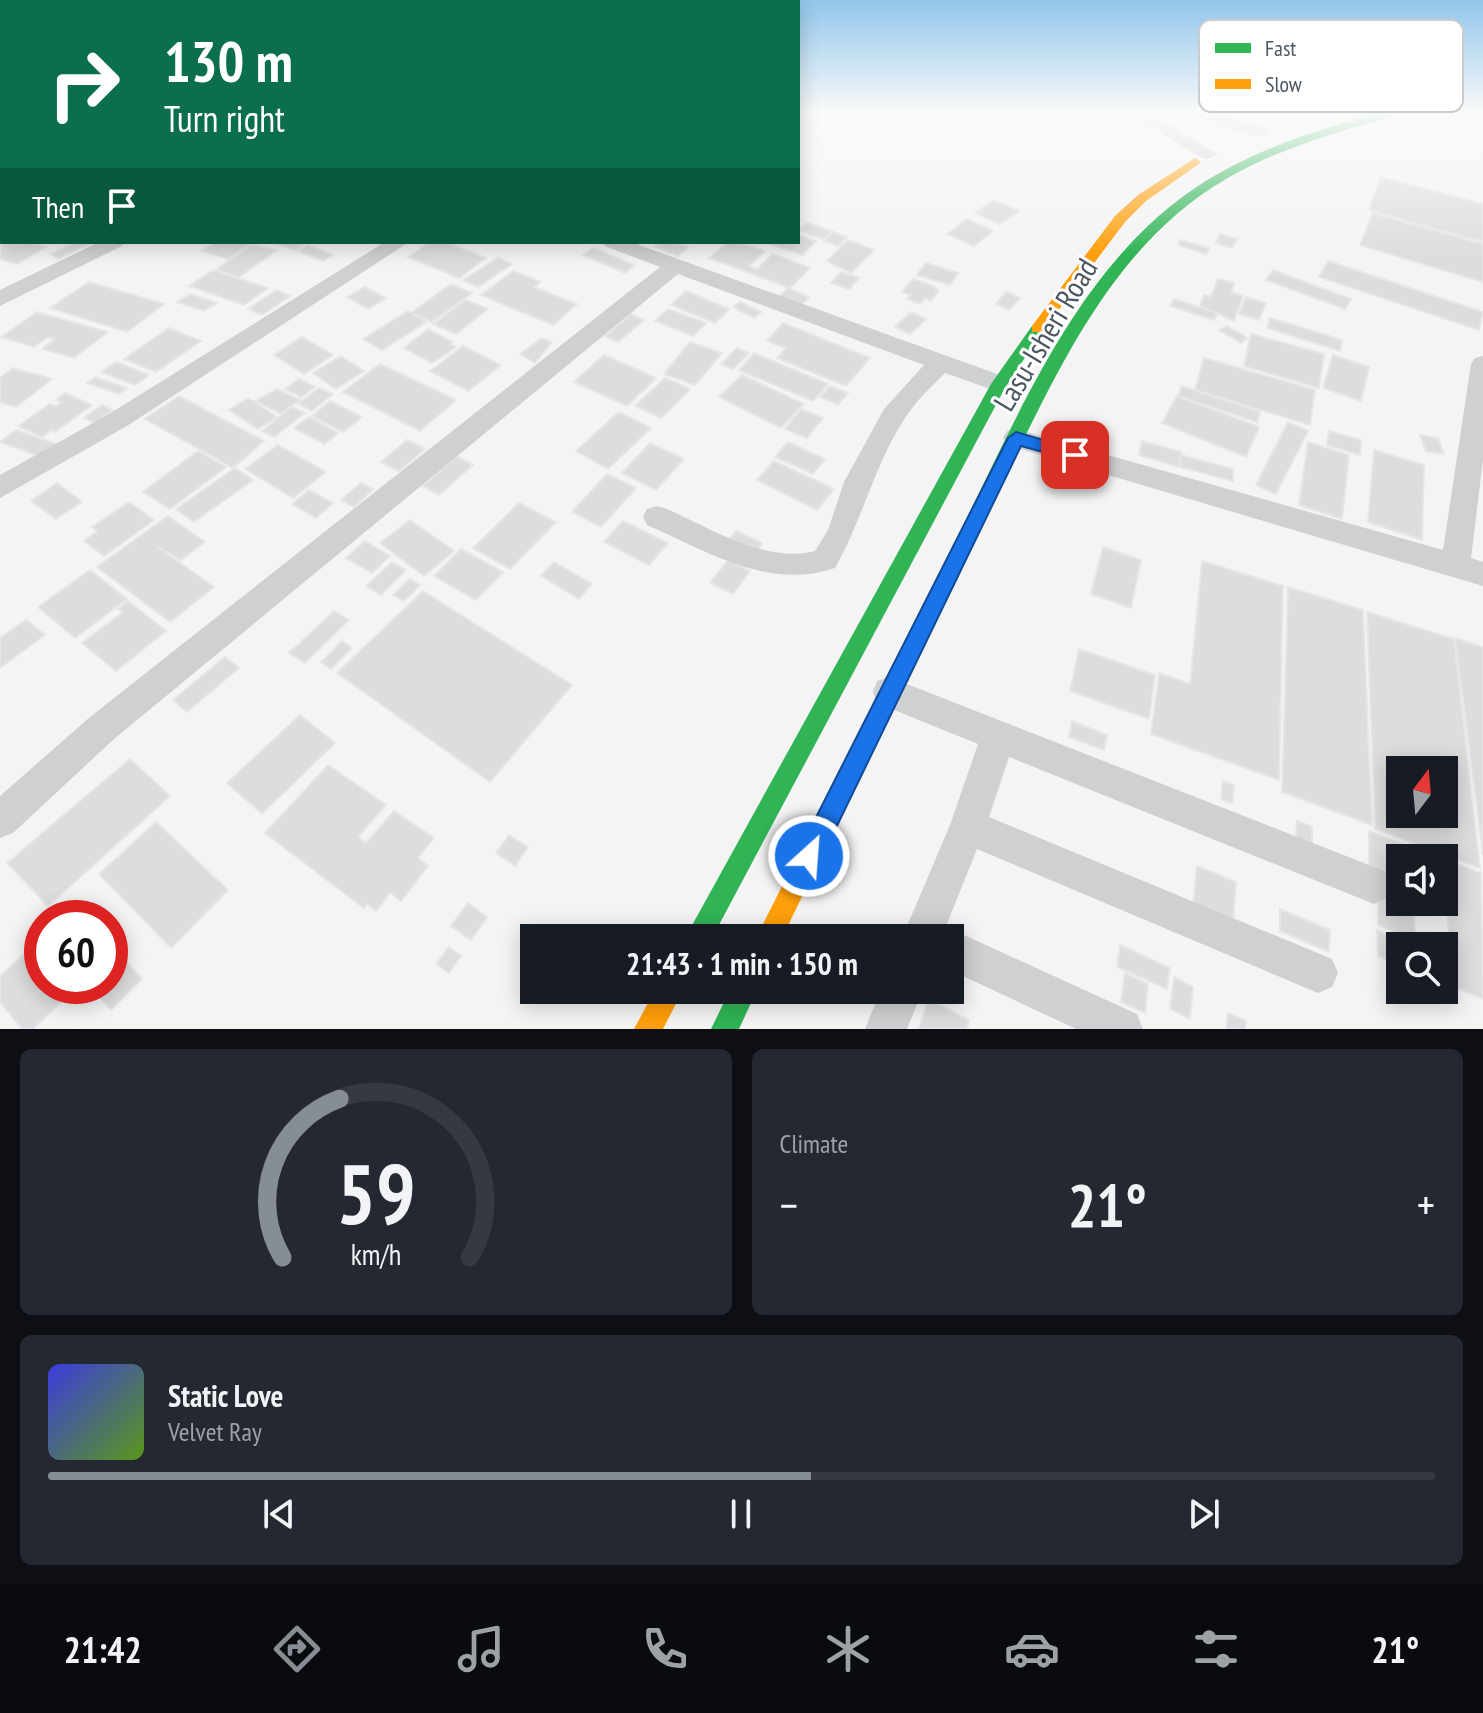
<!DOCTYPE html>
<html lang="en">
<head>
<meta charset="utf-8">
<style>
	:root { --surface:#171b24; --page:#242831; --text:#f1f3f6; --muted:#9ea1a6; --line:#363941; --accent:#868d94 }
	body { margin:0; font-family:"PT Sans Narrow",sans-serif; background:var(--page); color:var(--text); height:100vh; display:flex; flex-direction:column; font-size:30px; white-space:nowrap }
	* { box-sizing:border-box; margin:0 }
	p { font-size:26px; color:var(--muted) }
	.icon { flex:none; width:44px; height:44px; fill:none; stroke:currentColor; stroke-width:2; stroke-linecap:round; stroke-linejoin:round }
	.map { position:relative; height:1029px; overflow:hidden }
	.panel { display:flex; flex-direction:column; gap:20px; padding:20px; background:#0d0f14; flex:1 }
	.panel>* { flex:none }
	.guide { position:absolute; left:0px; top:0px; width:800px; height:244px; box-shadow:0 4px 20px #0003; background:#0b6e4f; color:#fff; overflow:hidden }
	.needle { width:52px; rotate:16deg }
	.tools { position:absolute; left:1386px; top:756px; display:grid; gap:16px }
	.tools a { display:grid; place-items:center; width:72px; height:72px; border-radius:0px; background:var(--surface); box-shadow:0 4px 20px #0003; font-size:40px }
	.speed { position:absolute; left:24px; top:900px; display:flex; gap:16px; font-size:40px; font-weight:700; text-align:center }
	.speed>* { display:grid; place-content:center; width:104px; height:104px; border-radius:50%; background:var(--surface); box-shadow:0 4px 20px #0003; line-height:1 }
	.speed .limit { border:12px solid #d22; background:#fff; color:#111 }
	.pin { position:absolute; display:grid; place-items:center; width:68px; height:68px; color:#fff; margin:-34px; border-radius:16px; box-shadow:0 4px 12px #0006 }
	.me { position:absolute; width:88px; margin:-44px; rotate:26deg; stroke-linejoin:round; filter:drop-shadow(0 0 6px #0008) }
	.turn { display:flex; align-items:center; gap:28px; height:168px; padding:0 32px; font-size:36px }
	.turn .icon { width:104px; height:104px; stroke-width:2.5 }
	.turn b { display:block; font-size:56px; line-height:68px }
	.then { display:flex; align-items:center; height:76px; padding:0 32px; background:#0003; gap:16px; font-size:30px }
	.big { font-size:60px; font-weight:700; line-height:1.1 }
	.panel .tile { flex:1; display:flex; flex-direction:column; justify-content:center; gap:12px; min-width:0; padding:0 28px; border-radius:12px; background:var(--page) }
	.panel .dial { align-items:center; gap:0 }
	.dial svg { height:208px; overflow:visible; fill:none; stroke:var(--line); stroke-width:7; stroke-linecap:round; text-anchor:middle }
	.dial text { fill:var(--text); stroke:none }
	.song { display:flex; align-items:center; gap:24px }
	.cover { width:96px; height:96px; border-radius:12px; background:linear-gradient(135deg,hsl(240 70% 55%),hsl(90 70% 35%)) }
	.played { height:8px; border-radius:4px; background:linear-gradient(90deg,var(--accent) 55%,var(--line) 55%) }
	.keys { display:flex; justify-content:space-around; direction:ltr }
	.heat { display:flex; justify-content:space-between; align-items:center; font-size:44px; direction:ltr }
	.panel .tiles { flex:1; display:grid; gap:20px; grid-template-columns:1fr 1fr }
	.tile:last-child { grid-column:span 2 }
	.trip { position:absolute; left:520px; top:924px; width:444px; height:80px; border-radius:0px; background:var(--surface); box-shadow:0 4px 20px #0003; font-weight:700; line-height:80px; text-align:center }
	.tab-bar { display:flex; height:128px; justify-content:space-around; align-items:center; background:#090b0e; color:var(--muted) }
	.tab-bar .icon { width:56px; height:56px }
	.tab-bar .active { color:var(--accent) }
	.tab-bar b { font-size:36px; color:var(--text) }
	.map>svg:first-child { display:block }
	.building { fill:#ddddde; stroke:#e5e6e7; stroke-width:2; fill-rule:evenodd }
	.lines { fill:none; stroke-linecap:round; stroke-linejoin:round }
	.street { fill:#ced0d2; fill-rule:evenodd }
	.fast { fill:#30b455; fill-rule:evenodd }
	.slow { fill:#ff9f0a; fill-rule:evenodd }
	.route { fill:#1a73e8; stroke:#114b97; stroke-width:2 }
	.labels { text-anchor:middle; stroke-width:6; stroke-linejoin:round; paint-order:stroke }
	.street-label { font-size:30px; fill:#4a5661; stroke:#fff }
	.key { fill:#fff; stroke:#c9ccd0; stroke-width:2 }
	.key-label { font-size:22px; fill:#4a5661 }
</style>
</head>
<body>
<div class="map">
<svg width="1483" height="1029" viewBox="0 0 1483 1029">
	<rect width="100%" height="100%" fill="#f4f4f4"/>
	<!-- building -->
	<g class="building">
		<path d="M1381 177 1483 204V242L1369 210Z"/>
		<path d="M994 200 1019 211 1000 224 975 213Z"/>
		<path d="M1373 213 1483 244V282L1360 245Z"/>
		<path d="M967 219 993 231 974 246 947 234Z"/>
		<path d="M807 223 832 231 823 239 798 230Z"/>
		<path d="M2 231V242H29L46 247 17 264 0 259Z"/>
		<path d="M833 232 847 237 838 246 824 241Z"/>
		<path d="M1220 234 1237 239 1232 248 1216 243Z"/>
		<path d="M798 235 816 241 802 255 765 242H798Z"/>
		<path d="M848 240 874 250 851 273 827 261Z"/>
		<path d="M1180 240 1209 248 1206 254 1178 245Z"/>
		<path d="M77 242H92L58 259 50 254Z"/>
		<path d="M216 242H252L228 259 202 251Z"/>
		<path d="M270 242H306L295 250Z"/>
		<path d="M430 242H445L486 258 459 278 408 257Z"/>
		<path d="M660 242H675L688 247 678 256 654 247Z"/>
		<path d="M728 242H739L765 251 749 266 757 269 773 254 810 268 790 288 709 258Z"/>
		<path d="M251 245 277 250 239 277 216 270Z"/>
		<path d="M308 245 333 255 323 261 298 251Z"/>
		<path d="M593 248 634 265 625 273 583 255Z"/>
		<path d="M498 258 512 264 478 287 463 280Z"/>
		<path d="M1328 261 1483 312 1479 330 1319 277Z"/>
		<path d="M926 263 958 273 950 285 917 275Z"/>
		<path d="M213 270 238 278 268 288 244 305 189 286Z"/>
		<path d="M1273 270 1351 299 1345 309 1266 280Z"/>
		<path d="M513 271 541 282 534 287 577 304 553 325 481 295Z"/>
		<path d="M841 272 859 278 849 289 831 283Z"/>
		<path d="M913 279 931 285 939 290 931 301 925 298 921 304 907 299 911 295 902 292Z"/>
		<path d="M1218 279 1234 283 1231 292 1243 296 1234 321 1200 306 1204 295 1211 297Z"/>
		<path d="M89 282 164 304 127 332 50 308Z"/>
		<path d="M451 284 472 293 432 322 411 313Z"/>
		<path d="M365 287 386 298 368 309 347 297Z"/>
		<path d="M788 288 809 297 800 306 778 297Z"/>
		<path d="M277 290 290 296 262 315 248 309Z"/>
		<path d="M686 291 729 309 715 323 671 305Z"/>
		<path d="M1006 292 1020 298 1009 310 996 304Z"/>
		<path d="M190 294 217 303 204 311 177 302Z"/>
		<path d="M1246 297 1266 303 1259 320 1239 314Z"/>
		<path d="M1174 299 1217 313 1214 320 1170 306Z"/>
		<path d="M466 300 488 309 456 334 433 324Z"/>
		<path d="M740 302 761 312 754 318 733 307Z"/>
		<path d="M668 309 706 323 693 336 655 321Z"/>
		<path d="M408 311 426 322 382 350 363 339Z"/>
		<path d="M37 312 108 332 74 358 42 349 55 339 48 337 34 347 1 337Z"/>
		<path d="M911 312 926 319 910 334 895 327Z"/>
		<path d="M631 314 644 320 618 342 605 336Z"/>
		<path d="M1270 318 1342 340 1340 351 1267 328Z"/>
		<path d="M783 323 870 358 846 386 777 358 786 348 767 341Z"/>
		<path d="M1227 326 1248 338 1241 343 1219 330Z"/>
		<path d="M169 328 201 341 156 372 124 359Z"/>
		<path d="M428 329 453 342 450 344 456 347 432 363 404 348Z"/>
		<path d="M1251 334 1324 354 1319 388 1244 366Z"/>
		<path d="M302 337 333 355 304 374 274 355Z"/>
		<path d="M542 338 552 342 535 363 520 354Z"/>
		<path d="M690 342 722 353 695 385 664 374Z"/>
		<path d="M463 346 501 365 468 391 430 371Z"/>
		<path d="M737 348 749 353 733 369 721 364Z"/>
		<path d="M754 353 828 384 813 401 739 370Z"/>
		<path d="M604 355 656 378 627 406 574 382Z"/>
		<path d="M1333 355 1369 367 1361 401 1323 388Z"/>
		<path d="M341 356 364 371 336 389 313 373Z"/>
		<path d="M1204 358 1315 390 1310 425 1195 390Z"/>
		<path d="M116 362 149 375 135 385 101 372Z"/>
		<path d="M380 364 456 400 420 431 343 392Z"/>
		<path d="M13 368 52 379 16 407 0 402V378Z"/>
		<path d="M742 375 804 404 781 428 719 397Z"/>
		<path d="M95 377 127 388 119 394 87 383Z"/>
		<path d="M665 378 690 389 661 418 635 406Z"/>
		<path d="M299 379 315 387 301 397 285 389Z"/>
		<path d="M830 386 848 393 838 405 820 397Z"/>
		<path d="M1182 386 1260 412 1257 422 1178 396Z"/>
		<path d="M319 388 333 394 312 411 298 404Z"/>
		<path d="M277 389 300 400 281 414 255 401Z"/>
		<path d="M65 393 92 405 55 432 51 430 42 437 18 426 50 404 56 406 61 402 56 400Z"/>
		<path d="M179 396 264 441 233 468 145 419Z"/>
		<path d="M1177 396 1259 427 1246 457 1162 423Z"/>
		<path d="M248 398 277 417 258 429 229 410Z"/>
		<path d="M330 401 362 417 343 432 312 416Z"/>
		<path d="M102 405 113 410 95 423 84 418Z"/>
		<path d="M292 407 305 413 274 437 262 431Z"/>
		<path d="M801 409 823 418 807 438 785 429Z"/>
		<path d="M619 412 651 428 608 469 576 451Z"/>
		<path d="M309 417 338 433 324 444 294 428Z"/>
		<path d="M1288 422 1308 431 1276 494 1256 485Z"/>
		<path d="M16 430 60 445 44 458 0 442Z"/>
		<path d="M1329 431 1361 440 1360 455 1327 445Z"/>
		<path d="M1420 435 1438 438 1444 454 1426 451Z"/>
		<path d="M407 440 425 449 399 471 381 462Z"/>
		<path d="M1142 441 1181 452 1179 467 1139 455Z"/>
		<path d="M788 442 825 459 813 474 775 457Z"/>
		<path d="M1308 442 1349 455 1342 519 1299 505Z"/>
		<path d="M650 443 684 459 656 490 622 473Z"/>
		<path d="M278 445 326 472 293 498 245 469Z"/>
		<path d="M1374 450 1424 465 1422 540 1368 522Z"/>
		<path d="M198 451 226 467 170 509 143 492Z"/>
		<path d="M1181 455 1233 469V481L1180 467Z"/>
		<path d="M456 456 473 465 439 495 423 486Z"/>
		<path d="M774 461 834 489 817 510 757 480Z"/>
		<path d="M235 468 253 480 194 522 176 509Z"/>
		<path d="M607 474 636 488 601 527 572 512Z"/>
		<path d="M57 483 82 502 56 519 31 501Z"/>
		<path d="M361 483 373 489 354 507 341 500Z"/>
		<path d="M309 490 333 503 316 518 292 504Z"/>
		<path d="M129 502 154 520 104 556 84 541 97 531 92 527Z"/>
		<path d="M519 503 556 522 510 569 473 548Z"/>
		<path d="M168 516 205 542 181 560 158 547 214 587 170 622 97 567Z"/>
		<path d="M410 520 454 551 424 576 380 543Z"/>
		<path d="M623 521 668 543 649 565 604 542Z"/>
		<path d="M736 531 762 543 754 555 727 542Z"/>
		<path d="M365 541 390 556 372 573 346 558Z"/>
		<path d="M1103 547 1141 560 1131 608 1091 594Z"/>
		<path d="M461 549 503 572 476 600 434 576Z"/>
		<path d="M728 560 750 571 733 594 710 583Z"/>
		<path d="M1202 561 1283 586 1279 780 1151 734 1159 673 1190 684Z"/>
		<path d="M392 562 406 570 381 595 366 586Z"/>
		<path d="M554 562 592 584 579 599 541 576Z"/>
		<path d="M90 570 127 599 75 638 38 607Z"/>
		<path d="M410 579 420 585 404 601 393 595Z"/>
		<path d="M1288 587 1363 610 1372 825 1282 792Z"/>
		<path d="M423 591 572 685 490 782 337 673Z"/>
		<path d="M128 601 166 631 116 671 82 643 123 612 118 609Z"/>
		<path d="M334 611 349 620 305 663 289 653Z"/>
		<path d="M1367 612 1454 639 1480 868 1375 829ZM1400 770H1444V814H1400Z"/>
		<path d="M26 620 45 635 0 668V638Z"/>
		<path d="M1455 638 1483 647V855Z"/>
		<path d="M342 641 352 648 331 669 321 662Z"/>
		<path d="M1079 649 1155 675 1149 719 1070 691Z"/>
		<path d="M225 657 239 668 187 712 173 700Z"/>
		<path d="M300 715 335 743 262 814 227 783Z"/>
		<path d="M1072 721 1107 735 1104 750 1069 737Z"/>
		<path d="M130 759 170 796 48 906 7 863Z"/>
		<path d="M328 765 386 805 358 837 366 843 394 811 434 838 418 858 428 866 401 901 390 893 376 911 367 904 364 908 265 833Z"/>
		<path d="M1223 781 1234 785 1232 803 1221 799Z"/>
		<path d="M1297 821 1312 827V848L1296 841Z"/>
		<path d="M156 822 228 890 171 948 99 874Z"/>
		<path d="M1369 831 1407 846 1408 858H1400V885L1369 872Z"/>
		<path d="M509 835 528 847 515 866 496 853Z"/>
		<path d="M1444 859 1481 873 1483 999 1452 986Z"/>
		<path d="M1197 866 1236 882 1233 922 1193 906Z"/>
		<path d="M1378 896 1414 910 1415 940 1378 925Z"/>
		<path d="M468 903 487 917 471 940 451 926Z"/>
		<path d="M1280 909 1330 930 1329 952 1280 931Z"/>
		<path d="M1377 930 1413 945 1400 946V965L1378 956Z"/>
		<path d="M1120 945 1170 968 1167 989 1117 967Z"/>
		<path d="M33 946 42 957V986H67L71 992 33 1029H22L0 1002V976Z"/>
		<path d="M112 947 142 979 111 1010 89 986H110Z"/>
		<path d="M449 947 461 956 449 973 436 964Z"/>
		<path d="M1125 973 1148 984 1145 1013 1121 1002Z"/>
		<path d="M1174 977 1193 987 1190 1019 1170 1009Z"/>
		<path d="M928 999 969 1020 967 1029H919Z"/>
		<path d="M1228 1013 1246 1021 1245 1029H1226Z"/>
	</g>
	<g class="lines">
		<!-- street -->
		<g class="street">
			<path d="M1127 111H1147L1217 154 1208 159 1202 158Z"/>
			<path d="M1186 111H1212L1266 128 1269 132 1260 137 1254 136 1188 115Z"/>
			<path d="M99 242H125L122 246 0 306V290Z"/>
			<path d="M385 242H409L127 426 0 498V475L109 414Z"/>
			<path d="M602 242H631L1008 378 1011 384 1008 390 999 392 945 373C932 386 917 400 907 415 875 462 863 519 835 568 769 591 707 551 647 525L643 517 647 509 657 506 667 509C710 528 766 564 815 551L828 530 844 482 884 409 924 365 678 274 114 739 13 833 0 838V796L90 717 660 267 605 246Z"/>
			<path d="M1483 356V460L1471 558 1483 562V586L1007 445 1003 438 1007 431 1016 429 1443 550 1471 364 1475 358Z"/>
			<path d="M889 677 1387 872 1393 885 1387 898 1374 904 1009 757 989 817 1332 959 1338 973 1332 987 1318 993 977 849 944 931 950 929 964 935 1137 1014 1143 1029H1076L950 970V938H902L950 825 978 744 877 703 873 692 877 681Z"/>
			<path d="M881 990H923L907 1029H865Z"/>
		</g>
		<!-- fast -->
		<g class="fast">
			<path d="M1385 111H1402C1387 121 1363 124 1345 130 1304 143 1263 157 1226 179 1096 255 1044 406 977 533H965L962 528C1022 407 1081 263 1198 186 1255 149 1320 129 1385 111Z"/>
			<path d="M1037 324 1044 329 1006 386 712 938H685L991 384 1032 326Z"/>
			<path d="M730 990H757L739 1029H711Z"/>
		</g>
		<!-- slow -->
		<g class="slow">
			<path d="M1195 158 1201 162 1199 164 1146 201 1125 222 1042 332H1032V326L1115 216 1138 195Z"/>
			<path d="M971 521 977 523 980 528 782 938H756L962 528 965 523Z"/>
			<path d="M655 990H683L663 1029H634Z"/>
		</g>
	</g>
	<!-- sky -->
	<linearGradient id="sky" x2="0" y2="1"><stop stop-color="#91c6eb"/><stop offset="0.44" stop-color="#fafafa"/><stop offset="1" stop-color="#fafafa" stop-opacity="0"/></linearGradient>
	<rect width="1483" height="255" fill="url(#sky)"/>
	<!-- route -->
	<path class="route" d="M1016 432 1081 451 1083 455 1075 461 1021 446 818 865 809 868 801 865 797 856 801 847 1008 438Z"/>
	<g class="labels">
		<!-- street labels -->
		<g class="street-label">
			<text transform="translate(1046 335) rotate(-59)" y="10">Lasu-Isheri Road</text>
		</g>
	</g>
	<!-- legend -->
	<rect x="1199" y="20" width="264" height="92" rx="12" class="key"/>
	<rect x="1215" y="43" width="36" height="10" fill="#30b455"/>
	<rect x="1215" y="79" width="36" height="10" fill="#ff9f0a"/>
	<g class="key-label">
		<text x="1265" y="56">Fast</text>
		<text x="1265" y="92">Slow</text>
	</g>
</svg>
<div class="tools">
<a><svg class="needle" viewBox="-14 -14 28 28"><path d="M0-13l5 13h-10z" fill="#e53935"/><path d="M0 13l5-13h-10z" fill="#9ea1a6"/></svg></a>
<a><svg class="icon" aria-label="sound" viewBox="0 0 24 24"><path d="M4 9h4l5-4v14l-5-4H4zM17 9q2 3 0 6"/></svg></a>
<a><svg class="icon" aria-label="search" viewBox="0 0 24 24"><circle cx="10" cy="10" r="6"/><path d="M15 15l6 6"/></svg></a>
</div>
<div class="speed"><div class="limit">60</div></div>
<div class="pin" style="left:1075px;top:455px;background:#d93025"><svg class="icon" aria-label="arrive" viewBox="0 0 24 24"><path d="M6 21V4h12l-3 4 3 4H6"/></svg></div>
<svg class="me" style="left:809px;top:856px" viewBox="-20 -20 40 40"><circle r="17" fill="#1a73e8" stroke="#fff" stroke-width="3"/><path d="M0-11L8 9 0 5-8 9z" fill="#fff"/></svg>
<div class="trip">21:43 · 1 min · 150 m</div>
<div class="guide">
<div class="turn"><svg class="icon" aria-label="right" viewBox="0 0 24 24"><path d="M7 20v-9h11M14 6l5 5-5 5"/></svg><div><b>130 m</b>Turn right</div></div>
<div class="then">Then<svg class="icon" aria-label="arrive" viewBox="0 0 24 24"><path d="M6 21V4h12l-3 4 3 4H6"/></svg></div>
</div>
</div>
<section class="panel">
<div class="tiles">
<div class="tile dial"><svg viewBox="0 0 100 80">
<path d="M14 69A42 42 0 1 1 86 69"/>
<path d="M14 69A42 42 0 0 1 36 8" stroke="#868d94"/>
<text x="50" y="56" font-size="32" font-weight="700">59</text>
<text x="50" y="72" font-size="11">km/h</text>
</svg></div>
<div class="tile"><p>Climate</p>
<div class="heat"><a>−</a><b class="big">21°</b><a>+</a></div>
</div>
<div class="tile">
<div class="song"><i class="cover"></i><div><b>Static Love</b><p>Velvet Ray</p></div></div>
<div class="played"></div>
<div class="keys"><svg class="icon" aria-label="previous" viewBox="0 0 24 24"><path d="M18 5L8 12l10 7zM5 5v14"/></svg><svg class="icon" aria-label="pause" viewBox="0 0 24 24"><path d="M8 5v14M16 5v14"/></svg><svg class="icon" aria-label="next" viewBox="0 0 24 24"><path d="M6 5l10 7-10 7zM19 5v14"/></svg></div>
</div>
</div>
</section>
<nav class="tab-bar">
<b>21:42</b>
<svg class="icon active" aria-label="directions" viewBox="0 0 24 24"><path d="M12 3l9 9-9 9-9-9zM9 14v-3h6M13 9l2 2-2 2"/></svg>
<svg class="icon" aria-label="music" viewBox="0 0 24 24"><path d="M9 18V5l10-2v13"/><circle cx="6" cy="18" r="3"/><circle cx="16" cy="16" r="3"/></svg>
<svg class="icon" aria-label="phone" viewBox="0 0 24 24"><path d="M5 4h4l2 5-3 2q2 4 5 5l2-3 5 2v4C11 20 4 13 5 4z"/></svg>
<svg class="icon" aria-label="climate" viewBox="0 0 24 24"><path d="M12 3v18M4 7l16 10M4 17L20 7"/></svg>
<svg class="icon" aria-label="car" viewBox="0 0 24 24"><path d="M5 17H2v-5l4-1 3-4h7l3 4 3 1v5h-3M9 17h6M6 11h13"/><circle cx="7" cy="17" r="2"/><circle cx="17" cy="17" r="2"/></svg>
<svg class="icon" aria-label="filters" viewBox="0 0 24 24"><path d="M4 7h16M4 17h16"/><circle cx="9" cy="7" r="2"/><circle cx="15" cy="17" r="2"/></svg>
<b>21°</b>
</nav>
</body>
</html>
